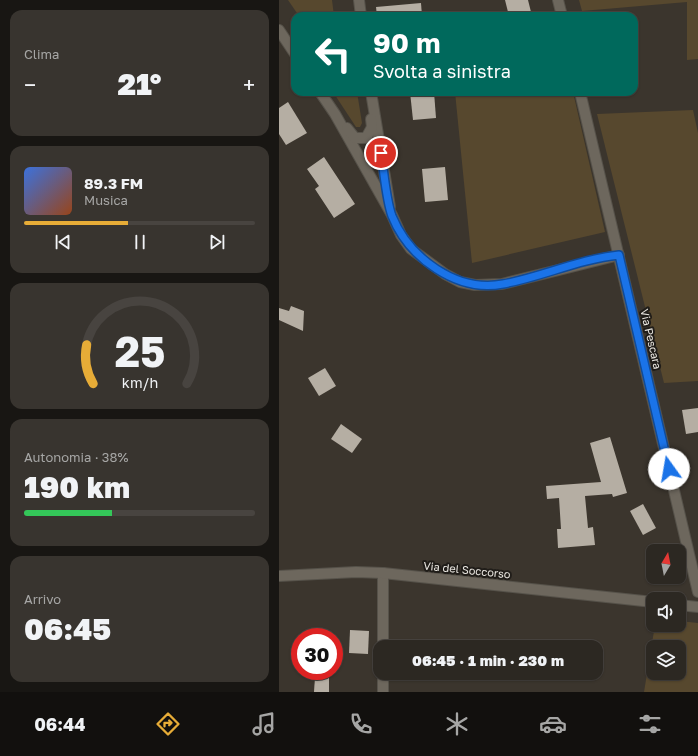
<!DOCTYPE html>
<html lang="it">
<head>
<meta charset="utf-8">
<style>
	:root { --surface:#2c2822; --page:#38342f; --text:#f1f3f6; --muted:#a6a6a5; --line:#484440; --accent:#e7ac37 }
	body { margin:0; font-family:"Golos Text",sans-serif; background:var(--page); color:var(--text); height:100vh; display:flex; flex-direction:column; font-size:15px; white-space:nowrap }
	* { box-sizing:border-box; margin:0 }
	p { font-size:13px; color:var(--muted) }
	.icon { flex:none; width:22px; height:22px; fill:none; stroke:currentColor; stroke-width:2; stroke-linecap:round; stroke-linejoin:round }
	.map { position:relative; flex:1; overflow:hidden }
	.side { display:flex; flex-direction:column; gap:10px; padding:10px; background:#181613; width:279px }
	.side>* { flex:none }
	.top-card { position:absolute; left:12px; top:12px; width:347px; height:84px; border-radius:12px; box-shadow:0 1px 3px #0004,0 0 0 1px var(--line); background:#00695c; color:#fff; overflow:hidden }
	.needle { width:26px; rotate:10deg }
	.buttons { position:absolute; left:367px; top:544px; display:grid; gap:8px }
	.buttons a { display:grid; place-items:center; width:40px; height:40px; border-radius:8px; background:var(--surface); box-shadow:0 1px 3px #0004,0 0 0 1px var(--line); font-size:20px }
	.speed { position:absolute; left:12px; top:628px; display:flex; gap:8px; font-size:20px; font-weight:700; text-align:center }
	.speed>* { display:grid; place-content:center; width:52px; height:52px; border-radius:50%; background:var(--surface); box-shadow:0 1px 3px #0004,0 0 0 1px var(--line); line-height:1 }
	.speed .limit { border:6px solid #d22; background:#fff; color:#111 }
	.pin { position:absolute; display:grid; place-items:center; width:34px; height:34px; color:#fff; margin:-17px; border:2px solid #fff; border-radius:50%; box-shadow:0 1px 4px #0007 }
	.me { position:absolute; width:44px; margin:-22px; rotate:347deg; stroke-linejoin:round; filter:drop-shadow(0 0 3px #0008) }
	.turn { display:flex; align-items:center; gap:14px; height:84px; padding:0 16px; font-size:18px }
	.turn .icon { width:52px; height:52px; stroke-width:2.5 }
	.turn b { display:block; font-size:28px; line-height:34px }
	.big { font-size:30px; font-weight:800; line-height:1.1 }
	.side .card { flex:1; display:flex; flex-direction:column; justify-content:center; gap:6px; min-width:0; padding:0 14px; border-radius:12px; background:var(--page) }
	.side .dial { align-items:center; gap:0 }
	.dial svg { height:104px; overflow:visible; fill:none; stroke:var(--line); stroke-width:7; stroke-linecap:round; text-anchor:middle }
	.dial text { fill:var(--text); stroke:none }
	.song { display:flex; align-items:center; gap:12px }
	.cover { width:48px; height:48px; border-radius:6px; background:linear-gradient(135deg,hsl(220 70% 55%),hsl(20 70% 35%)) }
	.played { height:4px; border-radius:2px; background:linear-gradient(90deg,var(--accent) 45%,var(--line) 45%) }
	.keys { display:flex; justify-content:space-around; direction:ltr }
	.heat { display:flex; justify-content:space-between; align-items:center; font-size:22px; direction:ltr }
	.charge { height:6px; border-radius:3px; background:linear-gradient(90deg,#34c759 38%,var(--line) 0) }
	.trip { position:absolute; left:94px; top:640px; width:230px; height:40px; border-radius:12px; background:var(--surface); box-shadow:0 1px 3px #0004,0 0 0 1px var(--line); font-weight:800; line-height:40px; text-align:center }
	.tab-bar { display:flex; height:64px; justify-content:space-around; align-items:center; background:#12100e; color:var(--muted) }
	.tab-bar .icon { width:28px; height:28px }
	.tab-bar .active { color:var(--accent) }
	.tab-bar b { font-size:18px; color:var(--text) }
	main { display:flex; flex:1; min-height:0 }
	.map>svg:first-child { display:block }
	.green { fill:#57482e; fill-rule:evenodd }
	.building { fill:#b5aea3 }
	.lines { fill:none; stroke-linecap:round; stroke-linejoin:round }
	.minor-casing { stroke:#56524a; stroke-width:12 }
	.minor { stroke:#6d675d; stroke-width:10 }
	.route-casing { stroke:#114b97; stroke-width:10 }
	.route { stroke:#1a73e8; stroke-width:7 }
	.labels { text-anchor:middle; stroke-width:4; stroke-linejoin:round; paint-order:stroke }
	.street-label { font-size:11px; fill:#eae7e1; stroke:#201d19 }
</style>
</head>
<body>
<main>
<section class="side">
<div class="card"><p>Clima</p>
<div class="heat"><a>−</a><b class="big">21°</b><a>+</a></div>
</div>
<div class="card">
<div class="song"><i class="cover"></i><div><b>89.3 FM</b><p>Musica</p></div></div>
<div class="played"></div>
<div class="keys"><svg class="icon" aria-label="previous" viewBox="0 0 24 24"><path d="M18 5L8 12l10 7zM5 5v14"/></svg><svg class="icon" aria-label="pause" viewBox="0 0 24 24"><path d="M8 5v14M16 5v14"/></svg><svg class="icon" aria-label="next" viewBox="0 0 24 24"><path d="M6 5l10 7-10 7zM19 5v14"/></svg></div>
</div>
<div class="card dial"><svg viewBox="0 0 100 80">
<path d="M14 69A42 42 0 1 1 86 69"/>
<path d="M14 69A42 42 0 0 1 9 39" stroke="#e7ac37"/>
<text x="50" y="56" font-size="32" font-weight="700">25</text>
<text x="50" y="72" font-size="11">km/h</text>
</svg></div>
<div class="card"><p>Autonomia · 38%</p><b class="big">190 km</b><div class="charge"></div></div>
<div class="card"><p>Arrivo</p><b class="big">06:45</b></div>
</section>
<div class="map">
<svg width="419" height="692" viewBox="0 0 419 692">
	<rect width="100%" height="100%" fill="#3b352d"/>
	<!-- green -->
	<g class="green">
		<path d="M9 0H53L55 16H20Z"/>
		<path d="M300 0H419V59L408 60V2L303 11Z"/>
		<path d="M54 92H78L83 123 81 127H77Z"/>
		<path d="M176 92H294L326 232 193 263Z"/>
		<path d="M414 110 419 133V381L385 383 318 114Z"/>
		<path d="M400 621 419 623V692H365L376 625H400ZM374 647H400V673H374Z"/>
	</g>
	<!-- building -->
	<g class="building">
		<path d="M226 0H249L253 16H230Z"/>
		<path d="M142 3 143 16H98L97 7Z"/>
		<path d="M131 92H155L157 118 134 120Z"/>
		<path d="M9 102 28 133 7 145 0 134V108Z"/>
		<path d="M45 157 76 204 55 218 36 189 40 186 28 169Z"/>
		<path d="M166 167 169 200 146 202 143 169Z"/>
		<path d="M12 306 25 311 24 331 0 320V308L10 311Z"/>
		<path d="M46 368 57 386 40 396 29 378Z"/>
		<path d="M419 408V432L407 434 403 410Z"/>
		<path d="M62 424 83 439 73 453 52 439Z"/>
		<path d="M331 437 348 493 334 497 333 494 306 496 309 528 314 527 316 545 279 548 278 529H282L280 498 268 499 267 486 322 482 311 443Z"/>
		<path d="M364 504 377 528 364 535 351 511Z"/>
		<path d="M71 630 90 631 89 654 70 653Z"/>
		<path d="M36 677H50V692H35Z"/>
	</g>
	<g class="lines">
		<!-- minor casing -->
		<g class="minor-casing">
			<g id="minor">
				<path d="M80 0 82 16"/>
				<path d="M279 0 283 16"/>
				<path d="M0 30 16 54"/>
				<path d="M41 92 56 114 113 215 122 235 132 249 166 274 181 282 196 285 223 284 340 255"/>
				<path d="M92 92 111 207"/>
				<path d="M301 92 419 592"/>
				<path d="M68 128 76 138H87L93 127 92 119"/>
				<path d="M104 573V647"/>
				<path d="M0 576 77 572 104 573 374 602"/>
				<path d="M400 605 419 607"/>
				<path d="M104 673V692"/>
			</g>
		</g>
		<!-- minor -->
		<use href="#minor" class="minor"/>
	</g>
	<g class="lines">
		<!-- route casing -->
		<g class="route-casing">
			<path id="route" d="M102 153C105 171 107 200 113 216 130 258 178 293 224 284 263 277 300 259 340 255L390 469"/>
		</g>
		<!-- route -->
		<use href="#route" class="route"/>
	</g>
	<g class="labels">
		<!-- street labels -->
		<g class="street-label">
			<text transform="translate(372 339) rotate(77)" y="4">Via Pescara</text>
			<text transform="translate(188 570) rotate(6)" y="4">Via del Soccorso</text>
		</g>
	</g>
</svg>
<div class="buttons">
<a><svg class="needle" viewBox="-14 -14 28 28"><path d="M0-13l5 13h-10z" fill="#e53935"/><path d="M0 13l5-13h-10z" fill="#a6a6a5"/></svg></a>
<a><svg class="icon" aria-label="sound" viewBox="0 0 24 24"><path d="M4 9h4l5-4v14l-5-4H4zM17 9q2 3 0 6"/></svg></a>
<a><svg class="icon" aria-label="layers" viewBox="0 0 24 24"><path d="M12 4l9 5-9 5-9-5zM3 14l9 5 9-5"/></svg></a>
</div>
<div class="speed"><div class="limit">30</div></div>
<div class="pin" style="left:102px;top:153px;background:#d93025"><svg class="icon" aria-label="arrive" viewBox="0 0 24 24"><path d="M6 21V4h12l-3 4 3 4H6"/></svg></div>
<svg class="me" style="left:390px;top:469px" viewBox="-20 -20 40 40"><circle r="19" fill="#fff"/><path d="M0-13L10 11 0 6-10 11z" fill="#1a73e8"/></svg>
<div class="trip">06:45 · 1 min · 230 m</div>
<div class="top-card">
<div class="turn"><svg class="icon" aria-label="left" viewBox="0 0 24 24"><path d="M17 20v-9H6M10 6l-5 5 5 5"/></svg><div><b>90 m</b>Svolta a sinistra</div></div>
</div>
</div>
</main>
<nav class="tab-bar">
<b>06:44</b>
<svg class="icon active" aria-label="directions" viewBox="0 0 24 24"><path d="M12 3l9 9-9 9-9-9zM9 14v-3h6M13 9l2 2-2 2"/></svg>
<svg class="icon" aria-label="music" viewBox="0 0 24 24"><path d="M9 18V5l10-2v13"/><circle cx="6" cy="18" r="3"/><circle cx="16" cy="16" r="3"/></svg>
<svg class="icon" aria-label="phone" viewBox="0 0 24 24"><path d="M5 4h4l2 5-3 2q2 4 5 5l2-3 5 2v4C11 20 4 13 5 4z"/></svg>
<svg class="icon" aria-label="climate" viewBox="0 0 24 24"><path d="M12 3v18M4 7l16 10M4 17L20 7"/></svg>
<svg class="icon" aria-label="car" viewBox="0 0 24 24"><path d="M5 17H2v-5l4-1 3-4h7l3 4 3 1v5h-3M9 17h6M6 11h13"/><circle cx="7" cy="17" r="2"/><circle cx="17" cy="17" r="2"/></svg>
<svg class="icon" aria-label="filters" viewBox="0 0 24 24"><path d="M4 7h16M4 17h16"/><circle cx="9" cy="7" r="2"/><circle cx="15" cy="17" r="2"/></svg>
</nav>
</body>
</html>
